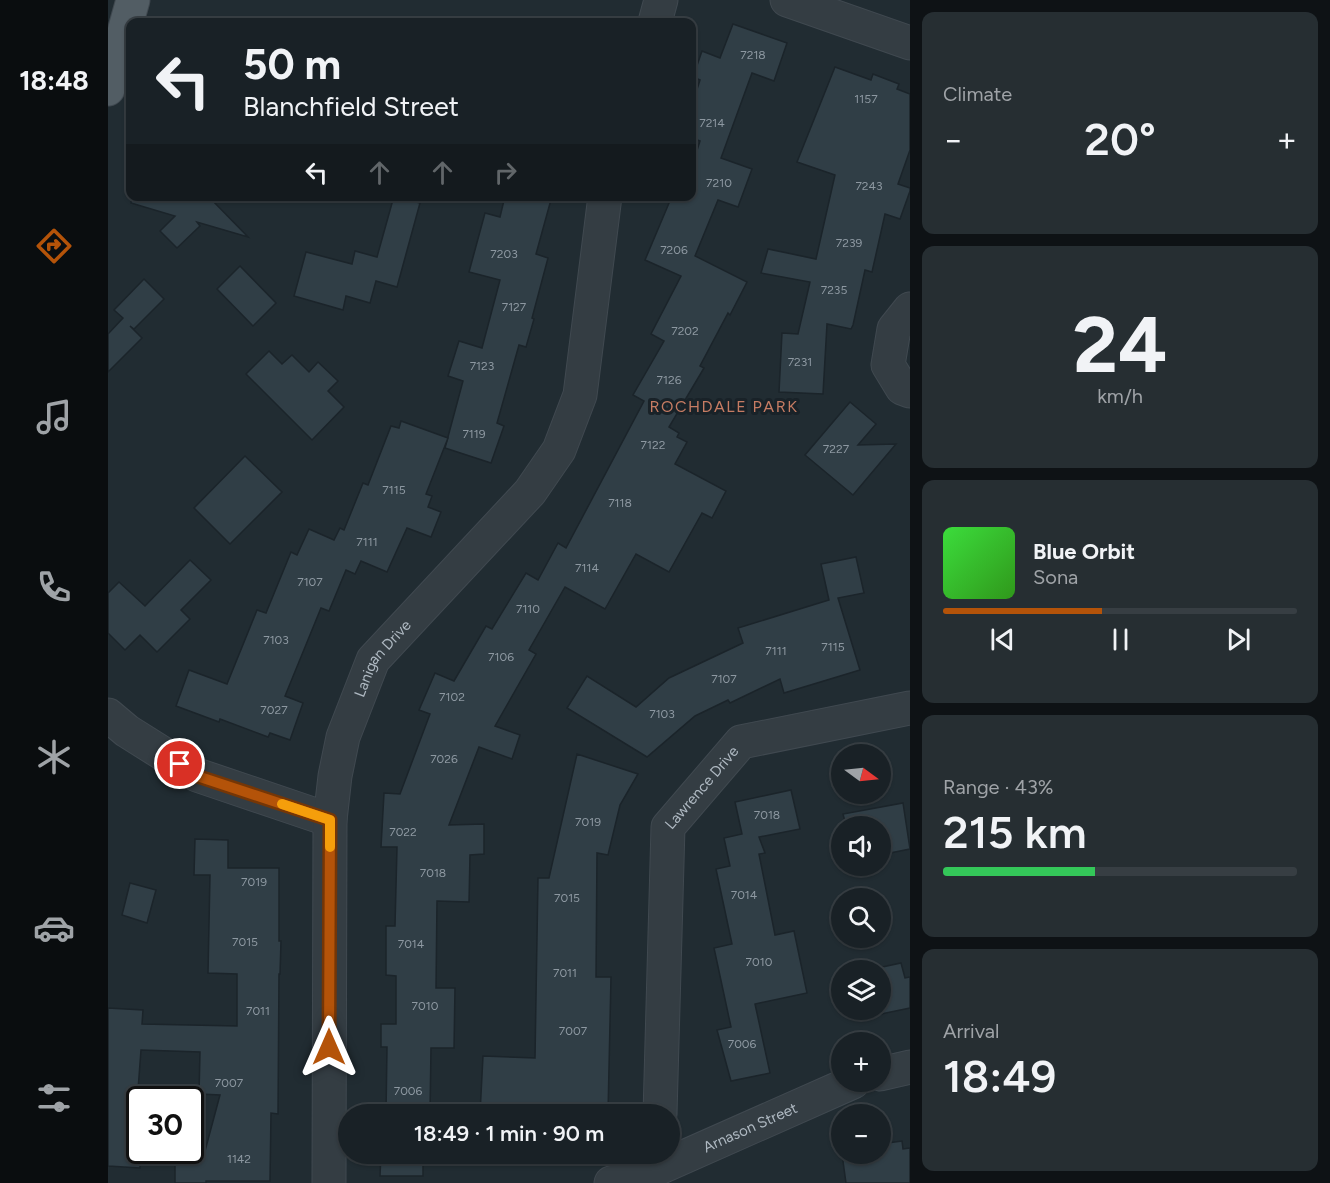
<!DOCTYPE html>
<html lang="en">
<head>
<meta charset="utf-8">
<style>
	:root { --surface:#192126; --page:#262e32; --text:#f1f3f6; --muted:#9fa3a7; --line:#373e43; --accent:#b45309 }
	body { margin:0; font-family:Figtree,sans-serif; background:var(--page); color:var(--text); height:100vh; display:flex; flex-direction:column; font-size:22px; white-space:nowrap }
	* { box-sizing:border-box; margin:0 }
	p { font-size:20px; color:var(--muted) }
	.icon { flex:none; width:33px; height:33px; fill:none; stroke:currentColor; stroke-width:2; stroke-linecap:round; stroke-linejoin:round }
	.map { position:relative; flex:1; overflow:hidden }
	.sheet { display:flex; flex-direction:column; gap:12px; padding:12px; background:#0e1215; width:420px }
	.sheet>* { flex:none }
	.guide { position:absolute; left:18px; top:18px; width:570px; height:183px; border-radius:12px; box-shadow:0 2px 4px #0004,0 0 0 2px var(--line); background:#192126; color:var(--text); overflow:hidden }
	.needle { width:39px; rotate:105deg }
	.fabs { position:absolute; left:723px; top:744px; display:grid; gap:12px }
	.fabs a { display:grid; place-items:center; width:60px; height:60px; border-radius:50%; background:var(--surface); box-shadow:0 2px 4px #0004,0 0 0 2px var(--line); font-size:30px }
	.speed { position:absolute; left:18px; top:1086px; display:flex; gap:12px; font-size:30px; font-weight:700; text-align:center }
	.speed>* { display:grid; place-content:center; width:78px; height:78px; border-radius:50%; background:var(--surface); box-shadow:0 2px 4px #0004,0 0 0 2px var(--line); line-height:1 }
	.speed .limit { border:3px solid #111; border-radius:9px; background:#fff; color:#111 }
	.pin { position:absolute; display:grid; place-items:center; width:51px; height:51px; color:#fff; margin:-26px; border:3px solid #fff; border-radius:50%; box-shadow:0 2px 6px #0007 }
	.me { position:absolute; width:66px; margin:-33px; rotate:0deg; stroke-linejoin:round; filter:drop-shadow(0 0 4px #0008) }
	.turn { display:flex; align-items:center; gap:21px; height:126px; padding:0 18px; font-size:27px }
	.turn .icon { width:78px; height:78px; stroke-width:2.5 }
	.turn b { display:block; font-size:42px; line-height:51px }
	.lanes { display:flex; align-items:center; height:57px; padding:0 18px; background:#0003; justify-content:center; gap:30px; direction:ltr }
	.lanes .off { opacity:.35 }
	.big { font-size:45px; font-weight:600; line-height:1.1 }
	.sheet .card { flex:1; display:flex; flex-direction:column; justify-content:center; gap:9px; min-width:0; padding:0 21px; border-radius:12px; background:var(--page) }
	.sheet .dial { align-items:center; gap:0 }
	.dial b { font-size:78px; line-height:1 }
	.song { display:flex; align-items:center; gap:18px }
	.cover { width:72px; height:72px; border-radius:9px; background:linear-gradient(135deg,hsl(120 70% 55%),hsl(110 70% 35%)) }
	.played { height:6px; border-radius:3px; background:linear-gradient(90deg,var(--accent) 45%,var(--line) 45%) }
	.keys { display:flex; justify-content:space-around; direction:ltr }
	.heat { display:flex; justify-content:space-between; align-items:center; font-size:33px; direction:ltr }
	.charge { height:9px; border-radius:4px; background:linear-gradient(90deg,#34c759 43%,var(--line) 0) }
	.trip { position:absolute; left:230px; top:1104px; width:342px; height:60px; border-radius:30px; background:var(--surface); box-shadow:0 2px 4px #0004,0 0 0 2px var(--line); font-weight:600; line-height:60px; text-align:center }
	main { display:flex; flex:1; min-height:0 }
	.menu { display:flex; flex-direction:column; width:108px; justify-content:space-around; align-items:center; background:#0a0d0f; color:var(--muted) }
	.menu .icon { width:42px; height:42px }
	.menu .selected { color:var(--accent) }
	.menu b { font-size:27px; color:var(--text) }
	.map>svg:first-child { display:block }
	.building { fill:#303e46; stroke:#1b242a; stroke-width:1.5 }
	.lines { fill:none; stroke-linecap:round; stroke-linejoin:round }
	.minor-casing { stroke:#404950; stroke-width:35 }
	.major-casing { stroke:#404950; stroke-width:35 }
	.minor { stroke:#343d43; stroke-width:33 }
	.major { stroke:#525d64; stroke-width:33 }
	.route-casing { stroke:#753606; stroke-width:15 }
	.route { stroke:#b45309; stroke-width:10 }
	.slow { stroke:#f59e0b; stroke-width:10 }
	.labels { text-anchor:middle; stroke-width:6; stroke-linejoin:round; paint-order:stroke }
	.number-label { font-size:12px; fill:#8d98a1 }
	.street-label { font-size:15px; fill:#aeb8c1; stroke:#192228 }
	.neighbourhood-label { font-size:16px; letter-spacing:1.5px; fill:#c67c63; stroke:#192228 }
</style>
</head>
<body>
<main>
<nav class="menu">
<b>18:48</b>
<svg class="icon selected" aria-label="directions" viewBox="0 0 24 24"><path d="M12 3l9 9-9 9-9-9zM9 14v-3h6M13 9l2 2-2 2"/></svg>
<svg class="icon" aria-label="music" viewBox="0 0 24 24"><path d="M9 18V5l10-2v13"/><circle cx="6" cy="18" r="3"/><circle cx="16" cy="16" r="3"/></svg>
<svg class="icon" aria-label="phone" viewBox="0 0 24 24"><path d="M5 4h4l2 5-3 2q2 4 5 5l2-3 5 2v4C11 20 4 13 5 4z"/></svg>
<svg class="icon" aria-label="climate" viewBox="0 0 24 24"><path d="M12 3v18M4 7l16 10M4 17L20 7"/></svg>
<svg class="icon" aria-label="car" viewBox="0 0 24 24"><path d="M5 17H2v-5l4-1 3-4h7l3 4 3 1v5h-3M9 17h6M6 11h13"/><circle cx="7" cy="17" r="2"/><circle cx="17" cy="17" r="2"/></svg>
<svg class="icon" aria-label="filters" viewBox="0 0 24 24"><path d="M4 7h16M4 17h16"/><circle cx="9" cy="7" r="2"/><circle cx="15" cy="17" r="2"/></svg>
</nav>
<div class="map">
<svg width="802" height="1183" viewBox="0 0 802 1183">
	<rect width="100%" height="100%" fill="#212c32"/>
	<!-- building -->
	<g class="building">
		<path d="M625 24 679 43 666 81 644 73 613 158 644 169 630 207 610 200 587 256 639 282 622 315 620 313 592 366 596 368 561 427 571 433 569 437 579 442 567 464 618 491 604 518 594 513 561 572 528 554 497 609 457 587 421 650 428 654 387 726 412 735 404 759 371 747 341 825 376 824V854L362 855 361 902 329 901 328 988H347L346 1048H323L322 1114H273H278L279 1047H273V1024H288V976L278 975V926H287L289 847H273L276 793 292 794 322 714 311 710 327 673 346 681 378 626 384 629 418 573 430 580 450 543 458 548 536 401 525 395 556 341 543 334 573 276 537 260 564 196H584V166L592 141 584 138V105L592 80 585 77 594 51 612 58Z"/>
		<path d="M727 67 763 80 765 74 791 84 789 89 802 94V150L790 184 802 188V191L792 219 777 214 764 272 757 270 745 325 743 329 719 324 715 394 671 392 674 333 690 334 702 282 653 273 660 249 708 259 727 175 689 162Z"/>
		<path d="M24 196H100L140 237 89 222 92 226 69 248 52 231 67 216 23 203Z"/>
		<path d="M286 196 312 203 289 287 268 281 262 303 238 296 235 310 186 296 198 252 244 264 247 251 269 257Z"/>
		<path d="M397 196H444L428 254 440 258 424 318 426 319 418 347 411 345 389 423 396 426 383 463 337 448 355 381 340 376 351 341 374 348 392 280 361 272 377 213 392 217Z"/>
		<path d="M132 266 168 303 145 326 109 289Z"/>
		<path d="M36 279 56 299 26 329 22 326 34 338 0 372V334L15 318 6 310Z"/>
		<path d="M161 351 174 364 184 355 201 372 210 362 230 381 220 391 236 407 204 440 138 374Z"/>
		<path d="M742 402 768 424 750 445 788 444 745 495 697 455Z"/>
		<path d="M293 421 340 438 318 494 324 496 320 507 333 512 323 537 299 528 279 572 253 561 247 574 238 570 221 611 213 608 177 696 195 703 182 740 162 733 160 737 112 719 111 722 68 706 81 670 119 684 149 610 158 613 183 552 189 555 201 529 226 540 232 528 236 530 255 483 260 485 283 426 291 428Z"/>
		<path d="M137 456 174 492 122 544 86 508Z"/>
		<path d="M748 557 756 593 730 598 752 670 676 693 672 679 622 703 620 700 587 716 539 757 459 708 479 676 528 707 561 678 635 643 630 628 721 600 713 564Z"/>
		<path d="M82 560 103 580 73 610 82 619 49 652 32 635 17 650 0 633V593L11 582 37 606Z"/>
		<path d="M469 754 530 774 512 805 500 855 489 853 488 977H503L500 1114H372L375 1056 427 1058 430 878H441Z"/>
		<path d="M683 790 692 829 651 837 657 853 651 854 667 935 686 931 699 993 647 1004 662 1073 623 1081 609 1030 623 1027 606 948 624 944 608 869 622 866 616 838 634 834 627 802Z"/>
		<path d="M795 803 802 849 772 855V826H738L735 814Z"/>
		<path d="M87 839 120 840V868H171V941H173L172 974H171L170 1114 163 1113 162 1181H98V1183H67V1152L97 1151 112 1095 91 1094 92 1052 33 1050 28 1117H32V1168L0 1166V1008L35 1010 34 1024 129 1026V974L100 973 102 875H86Z"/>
		<path d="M22 883 48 890 39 923 14 915Z"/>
		<path d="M793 963 797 978 802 977V1008L749 1019 746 1010H772V970L765 969Z"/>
		<path d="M794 1141 795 1149 802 1148V1183H738L734 1154H772V1144Z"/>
		<path d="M273 1154H315V1176H272Z"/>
	</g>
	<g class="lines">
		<!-- minor casing -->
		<g class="minor-casing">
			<g id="minor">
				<path d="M679 0 802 43"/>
				<path d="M547 22 553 0"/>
				<path d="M802 309 786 329 780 365 794 388 802 391"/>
				<path d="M0 715 19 731 89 775 222 820"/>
				<path d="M772 1074 802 1067"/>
				<path id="s1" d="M552 1114 560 827 633 742 802 708"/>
				<path id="s2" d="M221 1183 222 820 227 776 235 737 265 660 422 492 451 450 472 395 497 196"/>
				<path id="s3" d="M503 1183 551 1168 745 1082"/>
			</g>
		</g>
		<!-- major casing -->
		<g class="major-casing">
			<path id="major" d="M0 89 25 0"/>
		</g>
		<!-- minor -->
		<use href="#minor" class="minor"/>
		<!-- major -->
		<use href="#major" class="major"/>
	</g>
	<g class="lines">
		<!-- route casing -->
		<g class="route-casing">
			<path id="route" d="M72 764 89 776 222 820 221 1047"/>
		</g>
		<!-- route -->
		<use href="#route" class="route"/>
		<!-- slow -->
		<path class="slow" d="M174 804 222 820V847"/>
	</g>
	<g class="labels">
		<!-- number labels -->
		<g class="number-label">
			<text x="645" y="59">7218</text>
			<text x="758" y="103">1157</text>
			<text x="604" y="127">7214</text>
			<text x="611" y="187">7210</text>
			<text x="761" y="190">7243</text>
			<text x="741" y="247">7239</text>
			<text x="566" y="254">7206</text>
			<text x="396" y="258">7203</text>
			<text x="726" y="294">7235</text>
			<text x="406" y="311">7127</text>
			<text x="577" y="335">7202</text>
			<text x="692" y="366">7231</text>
			<text x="374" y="370">7123</text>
			<text x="561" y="384">7126</text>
			<text x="366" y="438">7119</text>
			<text x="545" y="449">7122</text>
			<text x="728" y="453">7227</text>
			<text x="286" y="494">7115</text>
			<text x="512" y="507">7118</text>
			<text x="259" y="546">7111</text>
			<text x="479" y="572">7114</text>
			<text x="202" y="586">7107</text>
			<text x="420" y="613">7110</text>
			<text x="168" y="644">7103</text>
			<text x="725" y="651">7115</text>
			<text x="668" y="655">7111</text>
			<text x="393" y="661">7106</text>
			<text x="616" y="683">7107</text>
			<text x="344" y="701">7102</text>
			<text x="166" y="714">7027</text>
			<text x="554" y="718">7103</text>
			<text x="336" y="763">7026</text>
			<text x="659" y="819">7018</text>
			<text x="480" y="826">7019</text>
			<text x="295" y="836">7022</text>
			<text x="325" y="877">7018</text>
			<text x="146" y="886">7019</text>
			<text x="636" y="899">7014</text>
			<text x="459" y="902">7015</text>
			<text x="137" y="946">7015</text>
			<text x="303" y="948">7014</text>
			<text x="651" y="966">7010</text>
			<text x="457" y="977">7011</text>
			<text x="317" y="1010">7010</text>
			<text x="150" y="1015">7011</text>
			<text x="465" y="1035">7007</text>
			<text x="634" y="1048">7006</text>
			<text x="121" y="1087">7007</text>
			<text x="300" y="1095">7006</text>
			<text x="131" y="1163">1142</text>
		</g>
		<!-- street labels -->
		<g class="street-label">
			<text dy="5" stroke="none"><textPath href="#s2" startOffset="536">Lanigan Drive</textPath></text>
			<text dy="5" stroke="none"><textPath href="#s1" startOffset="339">Lawrence Drive</textPath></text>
			<text dy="5" stroke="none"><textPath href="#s3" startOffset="150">Arnason Street</textPath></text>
		</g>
		<!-- neighbourhood labels -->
		<g class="neighbourhood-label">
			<text x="616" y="412">ROCHDALE PARK</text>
		</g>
	</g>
</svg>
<div class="fabs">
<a><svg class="needle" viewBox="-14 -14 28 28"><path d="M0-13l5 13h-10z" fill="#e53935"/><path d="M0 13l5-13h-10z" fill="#9fa3a7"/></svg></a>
<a><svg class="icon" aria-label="sound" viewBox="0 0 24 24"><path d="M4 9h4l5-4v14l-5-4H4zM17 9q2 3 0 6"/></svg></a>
<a><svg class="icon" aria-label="search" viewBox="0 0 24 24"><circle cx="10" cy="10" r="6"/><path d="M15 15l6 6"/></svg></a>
<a><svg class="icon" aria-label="layers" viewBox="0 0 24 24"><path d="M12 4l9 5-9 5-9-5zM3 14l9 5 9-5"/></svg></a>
<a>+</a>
<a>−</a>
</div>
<div class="speed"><div class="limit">30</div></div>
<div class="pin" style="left:72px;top:764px;background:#d93025"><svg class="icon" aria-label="arrive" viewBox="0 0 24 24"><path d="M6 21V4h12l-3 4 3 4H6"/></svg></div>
<svg class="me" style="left:221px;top:1047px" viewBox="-20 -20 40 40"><path d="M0-17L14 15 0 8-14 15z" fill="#b45309" stroke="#fff" stroke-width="4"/></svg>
<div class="trip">18:49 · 1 min · 90 m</div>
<div class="guide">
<div class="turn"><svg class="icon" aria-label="left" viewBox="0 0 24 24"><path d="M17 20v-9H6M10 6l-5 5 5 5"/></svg><div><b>50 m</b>Blanchfield Street</div></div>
<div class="lanes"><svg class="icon" aria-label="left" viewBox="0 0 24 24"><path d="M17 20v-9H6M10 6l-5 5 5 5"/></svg><svg class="icon off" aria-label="ahead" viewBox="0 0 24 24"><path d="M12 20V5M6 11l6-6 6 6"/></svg><svg class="icon off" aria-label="ahead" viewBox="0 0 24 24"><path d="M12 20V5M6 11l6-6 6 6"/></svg><svg class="icon off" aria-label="right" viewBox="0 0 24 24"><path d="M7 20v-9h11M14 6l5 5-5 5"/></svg></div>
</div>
</div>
<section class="sheet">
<div class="card"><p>Climate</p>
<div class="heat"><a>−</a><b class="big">20°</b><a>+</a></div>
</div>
<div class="card dial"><b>24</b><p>km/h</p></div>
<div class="card">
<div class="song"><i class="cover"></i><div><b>Blue Orbit</b><p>Sona</p></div></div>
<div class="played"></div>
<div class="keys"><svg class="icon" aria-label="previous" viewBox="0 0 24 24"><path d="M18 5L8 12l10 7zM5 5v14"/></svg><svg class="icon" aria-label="pause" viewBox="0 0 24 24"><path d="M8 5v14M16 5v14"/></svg><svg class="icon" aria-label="next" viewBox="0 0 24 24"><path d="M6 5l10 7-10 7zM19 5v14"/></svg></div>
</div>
<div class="card"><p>Range · 43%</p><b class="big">215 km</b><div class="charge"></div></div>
<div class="card"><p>Arrival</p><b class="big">18:49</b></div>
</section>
</main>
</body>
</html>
